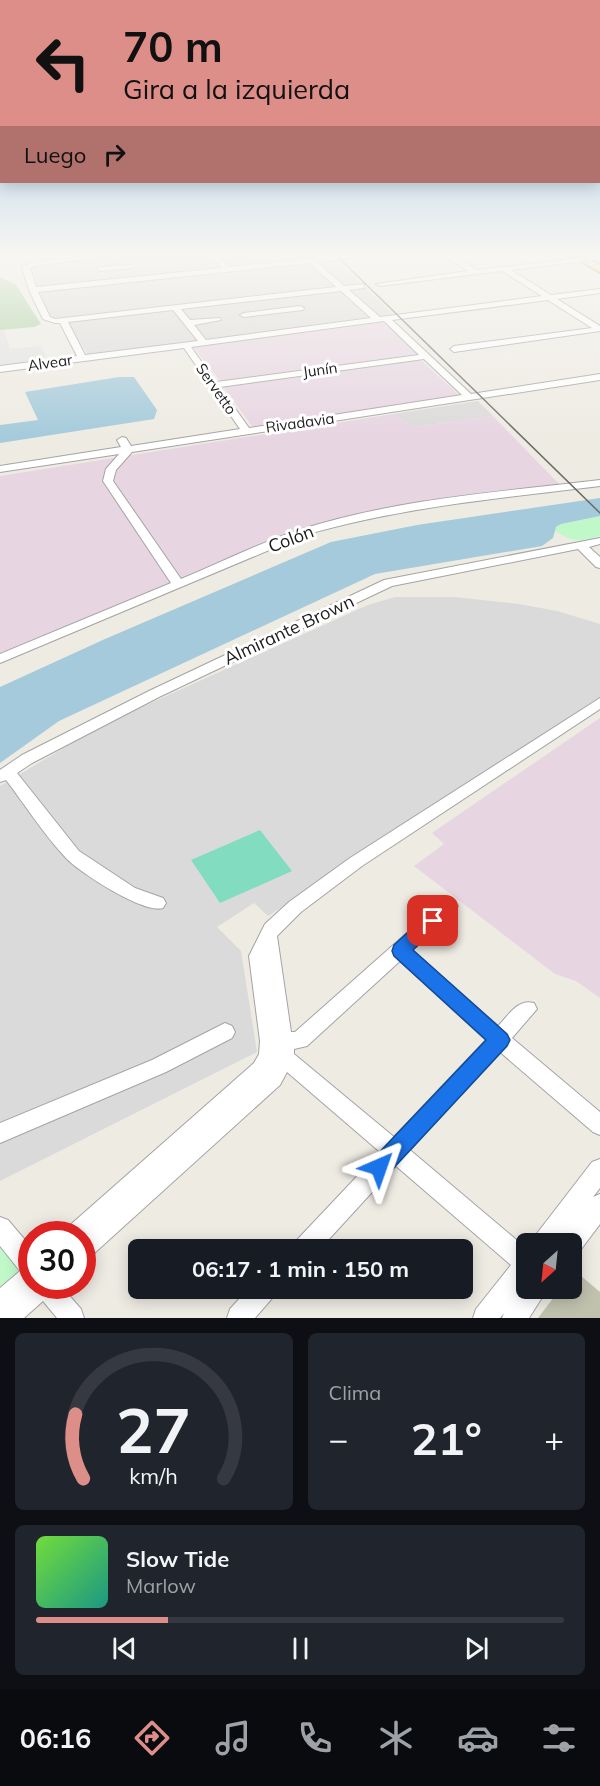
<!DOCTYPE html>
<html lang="es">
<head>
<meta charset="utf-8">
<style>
	:root { --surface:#171b24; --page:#20242c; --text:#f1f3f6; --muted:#9ea1a6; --line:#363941; --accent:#de8e89 }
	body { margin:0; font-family:Mulish,sans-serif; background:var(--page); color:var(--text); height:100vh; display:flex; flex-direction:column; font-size:22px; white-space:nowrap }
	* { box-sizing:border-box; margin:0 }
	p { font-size:20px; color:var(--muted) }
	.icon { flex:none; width:33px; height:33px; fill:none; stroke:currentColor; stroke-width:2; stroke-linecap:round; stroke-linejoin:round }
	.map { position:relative; height:1318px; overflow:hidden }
	.drawer { display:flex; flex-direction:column; gap:15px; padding:15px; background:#0d0f14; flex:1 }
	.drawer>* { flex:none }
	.hud { position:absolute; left:0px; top:0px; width:600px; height:183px; box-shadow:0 3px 15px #0003; background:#de8e89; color:#111; overflow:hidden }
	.needle { width:39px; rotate:207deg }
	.buttons { position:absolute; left:516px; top:1233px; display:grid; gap:12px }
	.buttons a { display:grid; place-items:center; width:66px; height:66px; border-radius:9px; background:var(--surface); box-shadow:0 3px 15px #0003; font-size:30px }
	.speed { position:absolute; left:18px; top:1221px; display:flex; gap:12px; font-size:30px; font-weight:700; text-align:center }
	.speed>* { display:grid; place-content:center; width:78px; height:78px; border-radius:50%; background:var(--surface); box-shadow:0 3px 15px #0003; line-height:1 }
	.speed .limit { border:9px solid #d22; background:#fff; color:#111 }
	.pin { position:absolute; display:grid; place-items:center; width:51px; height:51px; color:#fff; margin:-26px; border-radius:12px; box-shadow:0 3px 9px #0006 }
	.me { position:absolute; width:66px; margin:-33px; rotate:43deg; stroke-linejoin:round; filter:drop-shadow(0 0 4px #0008) }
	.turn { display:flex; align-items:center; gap:21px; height:126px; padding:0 24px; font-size:27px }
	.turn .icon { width:78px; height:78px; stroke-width:2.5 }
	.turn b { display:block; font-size:42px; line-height:51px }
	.then { display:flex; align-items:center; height:57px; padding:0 24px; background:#0003; gap:12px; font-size:22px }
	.big { font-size:45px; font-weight:700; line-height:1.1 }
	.drawer .widget { flex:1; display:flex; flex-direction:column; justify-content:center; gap:9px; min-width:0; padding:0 21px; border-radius:9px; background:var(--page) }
	.drawer .dial { align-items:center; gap:0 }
	.dial svg { height:156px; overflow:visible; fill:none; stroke:var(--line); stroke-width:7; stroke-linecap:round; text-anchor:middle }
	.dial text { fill:var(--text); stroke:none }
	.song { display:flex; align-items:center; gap:18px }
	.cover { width:72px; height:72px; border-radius:9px; background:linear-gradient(135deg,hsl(100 70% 55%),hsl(170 70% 35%)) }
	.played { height:6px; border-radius:3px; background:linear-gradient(90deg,var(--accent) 25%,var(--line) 25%) }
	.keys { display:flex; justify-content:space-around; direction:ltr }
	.heat { display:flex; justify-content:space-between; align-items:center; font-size:33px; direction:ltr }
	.drawer .tiles { flex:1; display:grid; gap:15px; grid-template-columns:1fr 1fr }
	.widget:last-child { grid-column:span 2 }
	.trip { position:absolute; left:128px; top:1239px; width:345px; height:60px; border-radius:9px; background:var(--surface); box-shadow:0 3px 15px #0003; font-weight:700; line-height:60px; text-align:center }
	.menu { display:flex; height:96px; justify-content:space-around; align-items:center; background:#090b0e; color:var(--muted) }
	.menu .icon { width:42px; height:42px }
	.menu .on { color:var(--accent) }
	.menu b { font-size:27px; color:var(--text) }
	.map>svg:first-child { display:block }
	.residential { fill:#dbdada }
	.industrial { fill:#e7d5e2 }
	.construction { fill:#c1c2ae }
	.forest { fill:#a3cd98 }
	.park { fill:#c0f8c9 }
	.pitch { fill:#82dcc0 }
	.parking { fill:#e1e1e1 }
	.water { fill:#a4cadb }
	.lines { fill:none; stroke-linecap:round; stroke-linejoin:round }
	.minor-casing { stroke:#a4a4a4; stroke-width:2 }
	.major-casing { stroke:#936f03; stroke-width:4 }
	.minor { fill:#fff; fill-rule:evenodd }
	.major { fill:#fad99c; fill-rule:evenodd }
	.tram { stroke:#6b6b6b; stroke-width:1.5 }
	.route { fill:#1a73e8; stroke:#114b97; stroke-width:1.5 }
	.labels { text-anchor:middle; stroke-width:6; stroke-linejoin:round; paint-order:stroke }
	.far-street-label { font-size:15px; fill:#1d1d1d; stroke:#fff }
	.street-label { font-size:18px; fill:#1d1d1d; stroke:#fff }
</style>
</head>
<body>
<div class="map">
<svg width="600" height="1318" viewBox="0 0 600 1318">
	<rect width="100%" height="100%" fill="#eeebe3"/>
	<!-- residential -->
	<g class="residential">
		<path d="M124 256H332L395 316 88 355 64 317 50 319 32 269 34 265Z"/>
		<path d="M478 401 493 416 413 427 393 414Z"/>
		<path d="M395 597H454L519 604 557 611 600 624V699L268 916 254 903 217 927 241 951 257 1052 0 1181V786L104 724 368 605Z"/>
	</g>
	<!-- industrial -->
	<g class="industrial">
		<path d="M384 322 418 354 221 382 193 347Z"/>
		<path d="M415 360 422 361 459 395 457 397 257 427 252 426 223 387Z"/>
		<path d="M393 414 413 427 493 416 561 486 363 512 327 521 283 535 0 654V476Z"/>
		<path d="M600 718V998L576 981 555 974 414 866 444 844 432 833Z"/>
	</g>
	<!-- construction -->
	<path class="construction" d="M574 1270 600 1292V1318H538L560 1289 572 1288Z"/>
	<!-- forest -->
	<path class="forest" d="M0 277 16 285 41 324 34 327 0 330Z"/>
	<!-- park -->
	<g class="park">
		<path d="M600 516V536C578 542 574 543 554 530L561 524Z"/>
		<path d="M0 1244 20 1273 0 1290Z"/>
	</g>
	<!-- pitch -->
	<path class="pitch" d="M260 830 292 871 220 903 191 860Z"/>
	<!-- parking -->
	<path class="parking" d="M0 330H4L10 349 41 346 46 358 0 365Z"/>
	<!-- water -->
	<g class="water">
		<path d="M119 377H134L157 410 154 419 0 443V425L38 420 25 392Z"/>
		<path d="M600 498V516L561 524 556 527 553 538 542 546 375 574 59 721 0 763V687L105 639 331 542 417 525Z"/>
	</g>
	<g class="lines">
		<!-- minor casing -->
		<g class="minor-casing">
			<g id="minor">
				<path d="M92 256H113L38 265 30 268 36 287 222 268 211 256H218L229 267 334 256H354L351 258 317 262 344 286 364 284V288L349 290 380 317 542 296 502 271 380 286 376 284 468 271 446 256H453L477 270 600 256V259L511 270 551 295 600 289V293L557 299 600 326V331L454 352 450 349 454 346 592 328 548 300 392 320 471 394 600 374V380L132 452 116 470 113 481 181 579C220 563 259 543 299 530 396 499 499 492 600 480V486C501 498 402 507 305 535L0 663V654L171 583 103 481 106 469 119 454 0 472V466L121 447 117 440 122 437 126 438 131 446 240 429 184 348 0 372V366L77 356 60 323H55L43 319 29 290 22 267 37 261ZM310 263 336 287 55 319 50 317 38 292ZM341 291 371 318 206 340 194 325 221 320 220 318 190 320 181 309ZM173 310 198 341 85 355 68 322ZM384 321 419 355 216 382 191 347ZM424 359 462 395 249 428 220 387Z"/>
				<path d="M134 265V267L132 268 100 271 96 269 100 267Z"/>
				<path d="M300 306 304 308 303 310 244 317 240 315 244 313Z"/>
				<path d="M600 538V544L589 547 600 557V568L596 567 578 549 392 586 159 697 32 763 17 773 79 851 135 888 163 898 166 903 163 908C144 914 80 873 66 858 44 835 26 806 6 780L0 782V770L22 755 149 691 384 580Z"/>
				<path d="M600 698V709L362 866 301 912 277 936 291 1032H295L443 901 449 899 455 901 458 906 455 911 412 950 498 1026C508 1016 518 998 534 1003L537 1009 512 1038 600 1112V1135L593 1132 500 1052 410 1150 526 1248V1288H548L529 1318H502L504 1313 500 1318H473L476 1309 511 1265 396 1166 319 1250H292L295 1242 380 1152 287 1072 280 1085 90 1257 82 1260V1234H66L69 1226 254 1063 259 1054 260 1041 249 956 265 924 289 902 350 858ZM400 961 486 1040 394 1137 294 1054V1049L307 1046Z"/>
				<path d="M225 1023 232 1026 235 1032 232 1038 166 1072 0 1143V1123L152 1060Z"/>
				<path d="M600 1159V1188L593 1197 600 1194V1224L579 1252 572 1255V1244H560L562 1238 558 1244H532L535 1236 592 1162Z"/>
				<path d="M0 1217 8 1220 32 1248V1286H61L81 1309 84 1318H57L43 1301 24 1318H0V1288L20 1271 0 1246Z"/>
				<path d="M249 1288H278L274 1296 255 1318H227L230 1309Z"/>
			</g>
		</g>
		<!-- major casing -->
		<g class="major-casing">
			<path id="major" d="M573 256H583L600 265V272Z"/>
		</g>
		<!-- minor -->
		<use href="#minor" class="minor"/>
		<!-- major -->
		<use href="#major" class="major"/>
		<!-- tram -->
		<path class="tram" d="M337 256 600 513"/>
	</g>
	<!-- sky -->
	<linearGradient id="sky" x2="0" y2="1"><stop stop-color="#8dbde3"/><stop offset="0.58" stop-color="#f7f6f2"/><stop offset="1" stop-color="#f7f6f2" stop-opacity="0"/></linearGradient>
	<rect width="600" height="440" fill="url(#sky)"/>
	<!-- route -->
	<path class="route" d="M433 914 439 916 442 921 439 926 413 950 507 1034 510 1040 507 1046 387 1175 379 1178 372 1175 368 1167 372 1160 486 1040 394 956 392 951 394 945 426 916Z"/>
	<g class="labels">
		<!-- far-street labels -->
		<g class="far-street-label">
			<text transform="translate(50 363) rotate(-8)" y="5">Alvear</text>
			<text transform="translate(320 370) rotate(-8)" y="5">Junín</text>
			<text transform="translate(216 389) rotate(55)" y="5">Servetto</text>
			<text transform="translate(300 423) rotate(-8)" y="5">Rivadavia</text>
		</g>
		<!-- street labels -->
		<g class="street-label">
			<text transform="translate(291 539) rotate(-21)" y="6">Colón</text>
			<text transform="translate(289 630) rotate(-25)" y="6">Almirante Brown</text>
		</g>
	</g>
</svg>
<div class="buttons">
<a><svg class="needle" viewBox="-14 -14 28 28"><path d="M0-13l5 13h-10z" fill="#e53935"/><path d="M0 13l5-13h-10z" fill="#9ea1a6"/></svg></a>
</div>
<div class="speed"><div class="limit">30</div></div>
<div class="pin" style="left:433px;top:921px;background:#d93025"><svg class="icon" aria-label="arrive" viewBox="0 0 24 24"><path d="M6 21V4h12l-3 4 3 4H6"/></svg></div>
<svg class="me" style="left:379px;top:1167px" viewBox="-20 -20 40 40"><path d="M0-17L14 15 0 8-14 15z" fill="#1a73e8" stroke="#fff" stroke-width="4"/></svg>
<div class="trip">06:17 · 1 min · 150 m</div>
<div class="hud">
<div class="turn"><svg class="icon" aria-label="left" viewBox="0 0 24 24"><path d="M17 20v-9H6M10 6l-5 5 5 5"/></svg><div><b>70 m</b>Gira a la izquierda</div></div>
<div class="then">Luego<svg class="icon" aria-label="right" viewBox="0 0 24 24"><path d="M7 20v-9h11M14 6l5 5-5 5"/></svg></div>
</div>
</div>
<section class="drawer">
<div class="tiles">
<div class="widget dial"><svg viewBox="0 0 100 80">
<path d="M14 69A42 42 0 1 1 86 69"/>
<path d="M14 69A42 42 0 0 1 10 36" stroke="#de8e89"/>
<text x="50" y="56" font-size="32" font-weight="700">27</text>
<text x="50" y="72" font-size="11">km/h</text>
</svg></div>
<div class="widget"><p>Clima</p>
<div class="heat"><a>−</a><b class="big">21°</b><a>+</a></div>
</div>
<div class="widget">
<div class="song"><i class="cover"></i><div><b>Slow Tide</b><p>Marlow</p></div></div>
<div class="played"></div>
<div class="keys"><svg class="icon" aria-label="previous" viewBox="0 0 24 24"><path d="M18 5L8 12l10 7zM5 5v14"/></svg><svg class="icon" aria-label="pause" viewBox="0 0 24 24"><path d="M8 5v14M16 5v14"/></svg><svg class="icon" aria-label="next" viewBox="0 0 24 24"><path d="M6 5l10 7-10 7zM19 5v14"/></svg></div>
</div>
</div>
</section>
<nav class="menu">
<b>06:16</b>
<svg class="icon on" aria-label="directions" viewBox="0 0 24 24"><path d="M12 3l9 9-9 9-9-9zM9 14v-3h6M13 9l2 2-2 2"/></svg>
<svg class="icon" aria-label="music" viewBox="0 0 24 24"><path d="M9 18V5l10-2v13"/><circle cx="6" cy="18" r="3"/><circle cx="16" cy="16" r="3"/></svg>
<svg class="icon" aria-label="phone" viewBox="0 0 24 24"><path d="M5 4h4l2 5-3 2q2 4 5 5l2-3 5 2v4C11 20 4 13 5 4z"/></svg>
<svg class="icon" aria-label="climate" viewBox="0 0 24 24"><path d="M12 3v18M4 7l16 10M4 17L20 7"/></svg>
<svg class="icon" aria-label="car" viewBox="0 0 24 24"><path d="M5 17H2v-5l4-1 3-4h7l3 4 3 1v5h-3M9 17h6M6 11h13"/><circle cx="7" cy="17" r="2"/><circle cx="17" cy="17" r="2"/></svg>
<svg class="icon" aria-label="filters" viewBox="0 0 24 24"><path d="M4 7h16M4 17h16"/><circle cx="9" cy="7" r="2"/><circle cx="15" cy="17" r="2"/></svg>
</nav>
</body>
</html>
